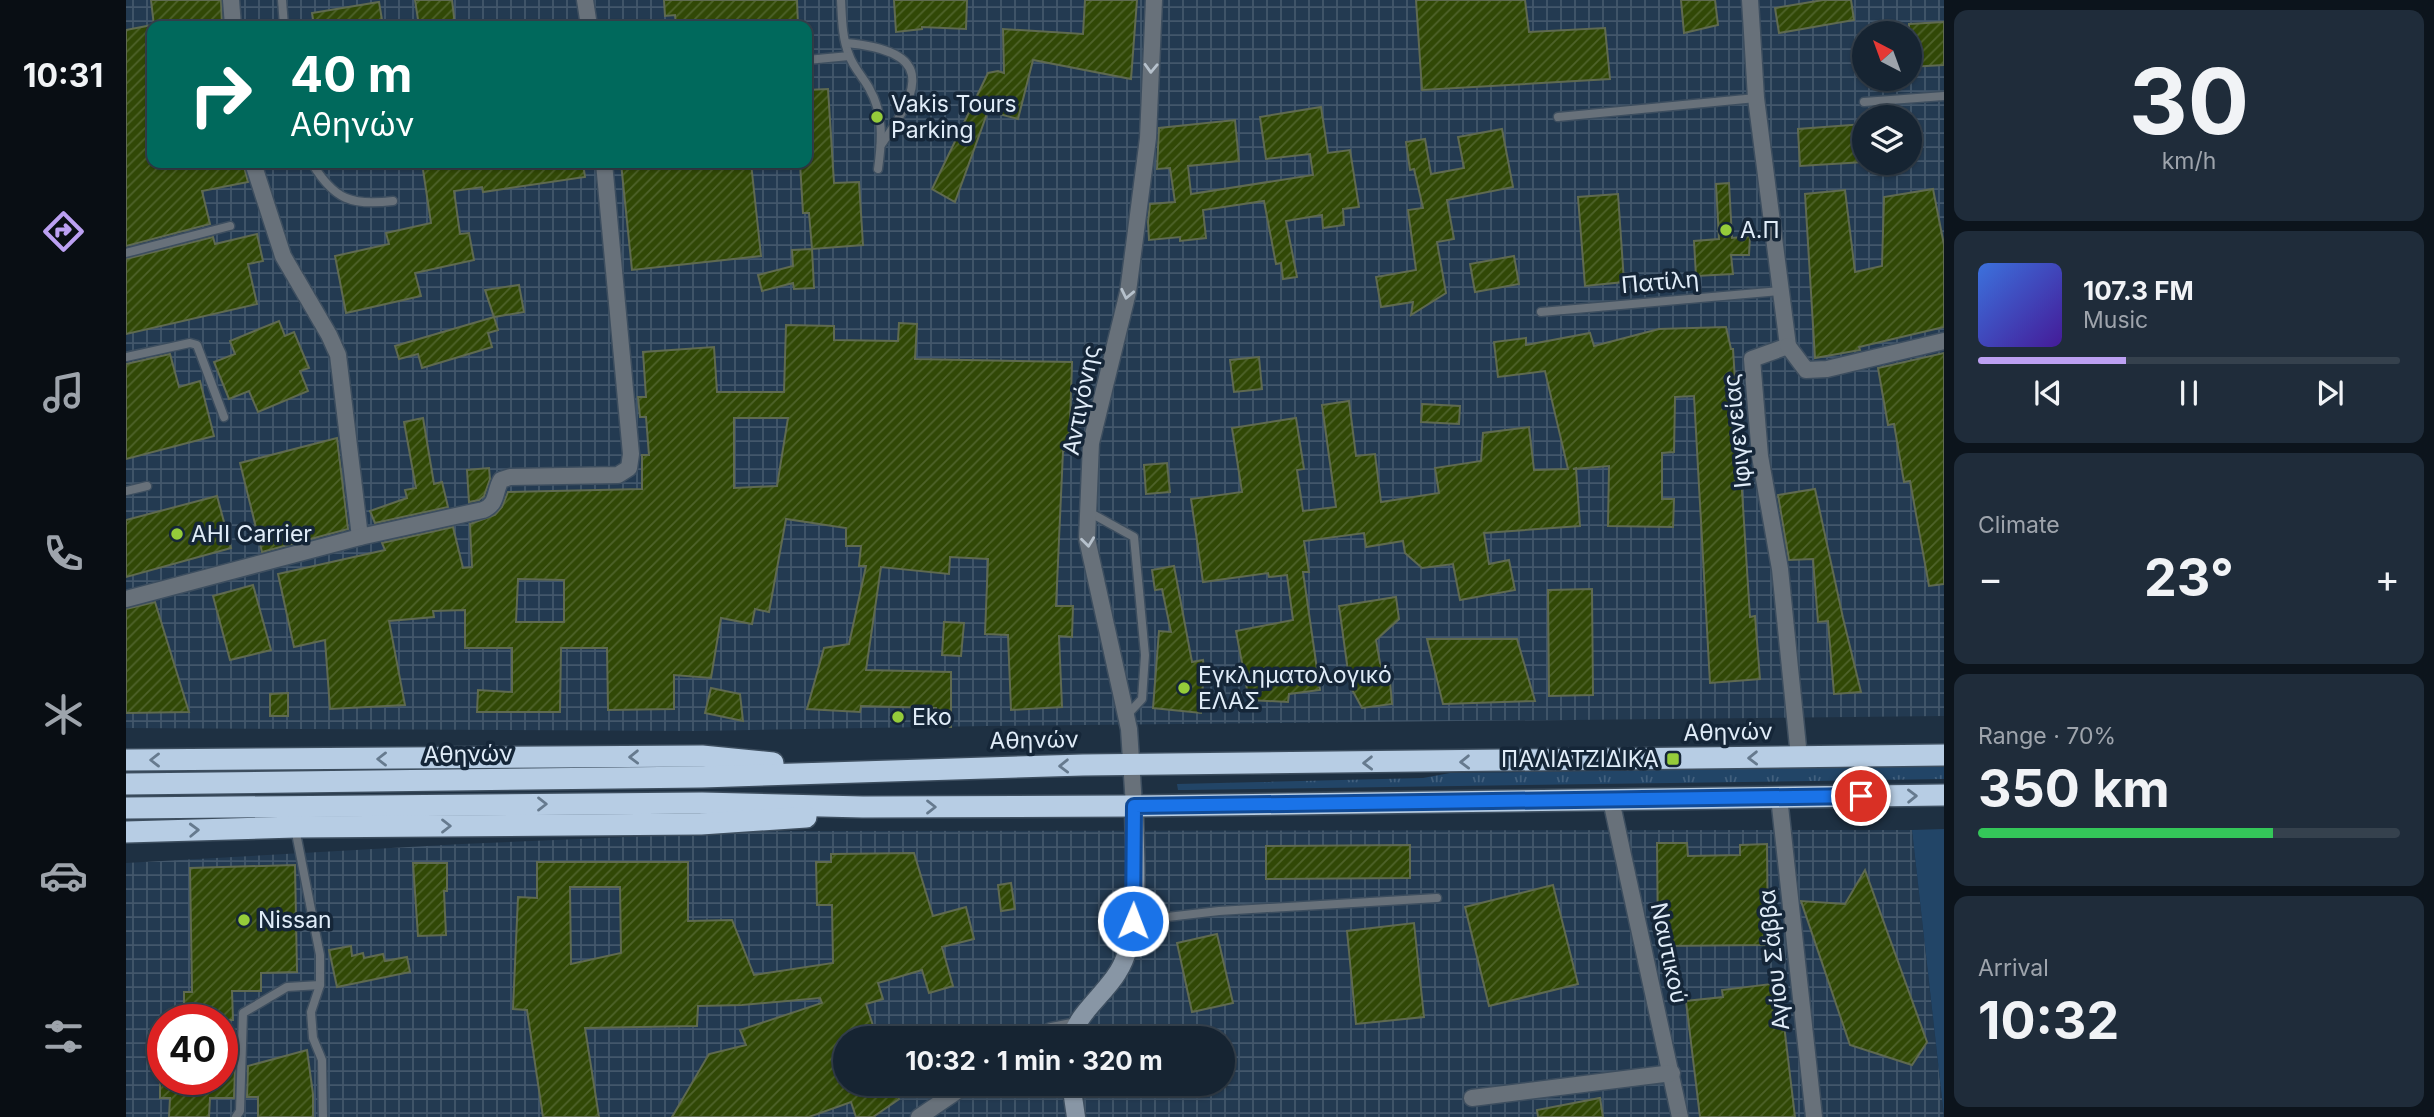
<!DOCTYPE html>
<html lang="en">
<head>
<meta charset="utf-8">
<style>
	:root { --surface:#162432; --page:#1f2c3a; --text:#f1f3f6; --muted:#9ea4ac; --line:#35414d; --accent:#bca0f2 }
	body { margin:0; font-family:Inter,sans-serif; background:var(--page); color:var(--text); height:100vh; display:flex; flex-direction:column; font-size:26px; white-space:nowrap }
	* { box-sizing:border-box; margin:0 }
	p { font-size:23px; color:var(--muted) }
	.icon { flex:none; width:38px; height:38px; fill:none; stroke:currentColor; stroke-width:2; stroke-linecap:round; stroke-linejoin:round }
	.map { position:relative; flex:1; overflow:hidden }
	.drawer { display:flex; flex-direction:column; gap:10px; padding:10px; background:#0c141c; width:490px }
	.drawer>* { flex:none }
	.hud { position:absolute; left:21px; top:21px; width:665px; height:147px; border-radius:14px; box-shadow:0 2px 5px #0004,0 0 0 2px var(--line); background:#00695c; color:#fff; overflow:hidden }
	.needle { width:46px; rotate:319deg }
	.controls { position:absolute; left:1726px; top:21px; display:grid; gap:14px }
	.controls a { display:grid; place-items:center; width:70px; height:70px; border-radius:50%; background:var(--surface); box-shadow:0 2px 5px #0004,0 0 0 2px var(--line); font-size:35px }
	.speed { position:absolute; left:21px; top:1004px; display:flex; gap:14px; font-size:35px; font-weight:700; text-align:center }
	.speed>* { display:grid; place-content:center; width:91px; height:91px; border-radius:50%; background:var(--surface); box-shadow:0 2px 5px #0004,0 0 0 2px var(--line); line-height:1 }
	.speed .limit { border:10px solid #d22; background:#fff; color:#111 }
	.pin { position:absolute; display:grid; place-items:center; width:60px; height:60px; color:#fff; margin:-30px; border:4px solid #fff; border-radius:50%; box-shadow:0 2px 7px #0007 }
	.me { position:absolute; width:77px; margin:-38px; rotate:1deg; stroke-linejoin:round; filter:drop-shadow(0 0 5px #0008) }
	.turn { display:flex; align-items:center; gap:24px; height:147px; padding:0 28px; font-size:32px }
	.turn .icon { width:91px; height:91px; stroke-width:2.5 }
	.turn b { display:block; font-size:49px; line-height:60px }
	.big { font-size:52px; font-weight:700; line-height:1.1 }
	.drawer .tile { flex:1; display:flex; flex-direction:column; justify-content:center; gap:10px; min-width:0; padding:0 24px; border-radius:14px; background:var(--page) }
	.drawer .dial { align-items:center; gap:0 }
	.dial b { font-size:91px; line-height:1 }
	.song { display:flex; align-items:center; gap:21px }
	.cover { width:84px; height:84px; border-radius:10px; background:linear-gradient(135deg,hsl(220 70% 55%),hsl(260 70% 35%)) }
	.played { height:7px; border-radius:4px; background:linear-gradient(90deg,var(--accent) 35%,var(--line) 35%) }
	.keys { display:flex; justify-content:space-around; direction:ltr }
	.heat { display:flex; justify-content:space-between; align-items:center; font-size:38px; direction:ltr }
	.charge { height:10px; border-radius:5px; background:linear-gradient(90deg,#34c759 70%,var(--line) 0) }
	.trip { position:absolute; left:707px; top:1026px; width:402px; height:70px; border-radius:35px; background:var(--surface); box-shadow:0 2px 5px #0004,0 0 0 2px var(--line); font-weight:700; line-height:70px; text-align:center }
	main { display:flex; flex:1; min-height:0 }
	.menu { display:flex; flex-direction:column; width:126px; justify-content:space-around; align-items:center; background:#090e14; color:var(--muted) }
	.menu .icon { width:49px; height:49px }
	.menu .current { color:var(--accent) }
	.menu b { font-size:32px; color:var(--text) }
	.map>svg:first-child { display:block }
	.industrial { fill:url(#industrial-grid); fill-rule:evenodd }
	.grass { fill:url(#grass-tufts) }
	.park { fill:#224567 }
	.building { fill:url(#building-hatch); stroke:#5f6a51; stroke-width:2; fill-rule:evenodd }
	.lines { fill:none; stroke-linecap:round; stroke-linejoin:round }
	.lane-casing { stroke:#3d4e5f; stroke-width:11 }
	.street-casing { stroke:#3d4e5f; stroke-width:19 }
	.secondary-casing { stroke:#3d4e5f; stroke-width:21 }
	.highway-casing { stroke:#3d4e5f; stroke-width:24 }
	.lane { stroke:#68717a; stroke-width:8 }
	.street { stroke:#68717a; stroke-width:16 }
	.secondary { stroke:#8896a5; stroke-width:18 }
	.highway { stroke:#b7cde4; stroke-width:21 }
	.oneway { stroke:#b6c1cc }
	.oneway2 { stroke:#667a8e }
	.route-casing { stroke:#114b97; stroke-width:18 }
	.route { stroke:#1a73e8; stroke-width:12 }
	.poi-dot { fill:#95cc3a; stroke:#152638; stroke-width:2.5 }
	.labels { text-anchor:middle; stroke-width:7; stroke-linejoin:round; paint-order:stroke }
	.poi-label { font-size:23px; fill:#e0ecf8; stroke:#152638; text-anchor:start }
	.street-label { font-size:23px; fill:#e0ecf8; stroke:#152638 }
</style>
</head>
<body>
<main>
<nav class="menu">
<b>10:31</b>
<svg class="icon current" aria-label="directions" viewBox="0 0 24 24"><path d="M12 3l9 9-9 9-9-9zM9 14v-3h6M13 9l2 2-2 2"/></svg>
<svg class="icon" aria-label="music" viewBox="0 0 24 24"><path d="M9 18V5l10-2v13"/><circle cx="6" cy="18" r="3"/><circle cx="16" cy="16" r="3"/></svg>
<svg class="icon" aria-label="phone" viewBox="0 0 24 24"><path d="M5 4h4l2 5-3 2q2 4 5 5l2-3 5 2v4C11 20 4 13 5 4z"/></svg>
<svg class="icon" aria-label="climate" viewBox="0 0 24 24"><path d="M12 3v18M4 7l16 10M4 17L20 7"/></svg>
<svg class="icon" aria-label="car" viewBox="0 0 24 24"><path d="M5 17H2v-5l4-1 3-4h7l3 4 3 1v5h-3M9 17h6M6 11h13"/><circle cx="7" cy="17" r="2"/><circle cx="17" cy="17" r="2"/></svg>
<svg class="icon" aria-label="filters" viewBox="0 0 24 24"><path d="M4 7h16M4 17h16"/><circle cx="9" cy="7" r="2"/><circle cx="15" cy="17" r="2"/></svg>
</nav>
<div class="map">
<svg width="1818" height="1117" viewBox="0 0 1818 1117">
	<defs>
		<pattern id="industrial-grid" width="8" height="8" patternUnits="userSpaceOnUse" patternTransform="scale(1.75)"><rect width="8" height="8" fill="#233a51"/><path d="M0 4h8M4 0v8" fill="none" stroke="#43576b"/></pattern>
		<pattern id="grass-tufts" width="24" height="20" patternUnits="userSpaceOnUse" patternTransform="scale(1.75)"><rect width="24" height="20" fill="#224567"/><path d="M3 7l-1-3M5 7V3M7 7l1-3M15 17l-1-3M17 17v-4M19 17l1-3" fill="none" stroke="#42607e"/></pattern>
		<pattern id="building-hatch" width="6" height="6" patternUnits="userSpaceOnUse" patternTransform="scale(1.75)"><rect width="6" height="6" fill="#314806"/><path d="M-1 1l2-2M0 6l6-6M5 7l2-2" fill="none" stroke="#4f632b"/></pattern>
	</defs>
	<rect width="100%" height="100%" fill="#1e3042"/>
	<!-- industrial -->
	<g class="industrial">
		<path d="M0 0H1818V716L861 726 570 731 0 728ZM26 26H681V163H26ZM1738 33H1783V79H1738ZM1738 117H1783V163H1738Z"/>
		<path d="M1786 830 1818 1117H0V863L336 844 644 831ZM37 1020H96V1080H37ZM719 1038H1097V1083H719Z"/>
	</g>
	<!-- grass -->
	<path class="grass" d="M1818 766V779L1060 790H1052L1051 784 1297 778 1324 773Z"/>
	<!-- park -->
	<path class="park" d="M1818 829V1116L1786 830Z"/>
	<!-- building -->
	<g class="building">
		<path d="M25 0H95L96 26H28Z"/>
		<path d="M289 0H326L329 26H293Z"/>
		<path d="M538 0H671L672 26H550L549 15 539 16Z"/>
		<path d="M768 0H841L840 29 796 27V29L770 32Z"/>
		<path d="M959 0H1011L1005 79 907 60 892 119 862 111 829 202 806 189 862 73 872 71 878 73 877 29 957 34Z"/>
		<path d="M1290 0H1399L1403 32 1479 28 1484 79 1296 90Z"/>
		<path d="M1555 0H1589L1592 25 1558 33Z"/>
		<path d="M1697 0H1725L1728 20 1653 33 1649 8Z"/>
		<path d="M253 2 257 26H188L186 13Z"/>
		<path d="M1818 22V65L1783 67V24Z"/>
		<path d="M26 25V163H117L122 182 76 191 84 224 0 246V30Z"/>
		<path d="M702 89 708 183 733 182 737 245 686 249 683 213H677L674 163H681V90Z"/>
		<path d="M1195 107 1202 153 1224 150 1233 207 1217 209 1218 225 1197 228 1196 215 1160 221 1171 277 1157 279 1155 263 1150 264 1138 201 1077 210 1080 238 1054 241V237L1023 240 1022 222 1024 204 1049 202 1044 168 1031 169 1033 128 1109 120 1113 161 1062 166 1065 194 1187 175 1184 154 1140 159 1134 117Z"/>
		<path d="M1738 124V162L1674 166 1672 129Z"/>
		<path d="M1376 129 1387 187 1321 200 1328 239 1311 242 1320 293 1285 315 1287 302 1255 307 1250 277 1290 270 1282 210 1297 208 1288 169 1284 170 1280 142 1299 139 1305 174 1338 168 1332 137Z"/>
		<path d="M296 163H457L459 177 357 192 356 187 328 191 334 234 343 233 348 260 289 273 295 296 220 313 209 256 263 244 260 233 305 223Z"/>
		<path d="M495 163H625L635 256 506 270Z"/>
		<path d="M1603 183 1606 238 1624 236 1623 255H1605L1607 274 1570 276 1568 241 1593 239 1590 184Z"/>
		<path d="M1807 189 1818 245V327L1733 347 1734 350 1689 358 1679 194 1719 190 1729 272 1756 266 1758 197Z"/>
		<path d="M1492 194 1498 282 1459 286 1452 197Z"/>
		<path d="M131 234 137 261 122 264 131 304 0 334V259L87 237 89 244Z"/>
		<path d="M686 249 688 288 668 289 667 283 636 291 632 275 667 266 666 250Z"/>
		<path d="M1388 256 1393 284 1349 292 1344 264Z"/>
		<path d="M393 285 398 312 368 317 359 290Z"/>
		<path d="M368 317 372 330 362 333 366 347 296 368 292 354 273 359 269 346Z"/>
		<path d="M153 321 159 336 168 332 183 368 174 371 182 391 132 412 123 391 103 399 88 362 109 354 104 341Z"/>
		<path d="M773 323 791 324 789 359 946 362 943 451H937L930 606H947L946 637 933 636 936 707 885 710 882 635 859 634 862 559 824 557 823 574 755 567 740 670 825 672V727H810V708L735 706 734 712 681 709 698 648 723 644 740 566H733L735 546H720V528L660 519 643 612 629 609 626 624 595 618 585 678 548 675V709L482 710 481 648H435L434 712H351L352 690 386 692V648H339V610L307 611 308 617 263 621 279 705 204 709 199 640 168 647 152 574 259 550 256 543 327 527 337 568 346 567 344 524 369 515 376 507 382 492 516 489V455H523L520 417H514L512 397H520L517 352 588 347 591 392H658L660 325 708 326V340L772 341ZM608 418H662L651 486 608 488ZM392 579 438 580V622H390Z"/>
		<path d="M1600 327 1605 349H1607L1624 617 1629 616 1634 679 1584 683 1568 396 1549 397 1548 452 1536 453V499H1548L1547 527 1482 526 1483 466 1447 469 1450 468 1454 526 1358 533 1363 564 1383 560 1389 590 1334 600 1327 564 1296 568 1279 553 1277 541 1240 547 1238 533 1178 541 1183 572H1177L1194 690 1163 694 1162 702 1123 700 1110 631 1167 620 1161 575 1143 577 1142 573 1077 582 1065 499 1116 492 1106 428 1170 418 1178 469 1171 470 1177 511 1210 507 1196 405 1223 401 1230 456 1249 454 1255 502 1313 493 1309 468 1355 461 1357 433 1403 427 1408 470 1442 469 1419 371 1372 377 1368 342 1400 338V345L1464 333 1468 346 1533 329Z"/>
		<path d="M1818 353V584L1803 586 1784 481 1778 482 1768 424 1762 425 1752 368Z"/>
		<path d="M44 354 53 387 74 381 88 436 0 459V364Z"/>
		<path d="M1133 357 1136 389 1108 392 1104 360Z"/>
		<path d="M1296 404 1334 406 1333 424 1295 422Z"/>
		<path d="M297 418 308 484 316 482 322 507 249 523 244 511 281 498 279 490 290 488 278 422Z"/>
		<path d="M211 438 222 529 136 552 114 463Z"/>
		<path d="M1041 463 1044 492 1020 494 1018 465Z"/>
		<path d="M363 468 364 479 358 496 353 500 343 502 341 470Z"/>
		<path d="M1689 489 1717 618 1735 692 1708 694 1702 621 1692 622 1687 559 1663 560 1652 495Z"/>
		<path d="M91 496 105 548 0 577V520Z"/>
		<path d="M1048 566 1066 662 1077 660 1078 670 1075 713 1027 708 1033 631 1045 632 1036 589 1029 590 1026 570Z"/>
		<path d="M127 585 145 650 104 660 87 596Z"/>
		<path d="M1466 589 1467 695 1423 696 1422 590Z"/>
		<path d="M1270 597 1273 619 1250 640 1254 663 1264 681 1266 704 1236 708 1224 686 1213 606Z"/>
		<path d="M29 602 63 712 0 713V609Z"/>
		<path d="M818 622 838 623 835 656 816 655Z"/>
		<path d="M1301 639H1391L1409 701 1317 704Z"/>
		<path d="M585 688 614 694 617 721 579 713Z"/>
		<path d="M162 693V716H144V694Z"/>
		<path d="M1531 843H1561L1562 856 1614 855V845L1641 844 1642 945 1532 946Z"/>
		<path d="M1284 845V878L1140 879V846Z"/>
		<path d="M788 853 807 916 840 907 848 939 816 947 827 986 803 993 796 970 752 983 757 999 740 1004 751 1038H719V1083H767L773 1099 747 1117H730L725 1102 683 1117H546L583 1054 620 1045 614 1030 696 1003 694 998 616 1005 572 1006 571 1026 459 1028 473 1117H417L401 1010 387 1009 392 897 411 898V862H562V921L606 920 628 975 707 963 706 905H691L690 862H705V854ZM444 887H494L495 953 445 964Z"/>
		<path d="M287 863H321V891H318L320 935 292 936Z"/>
		<path d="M169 865 171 972 135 973V991H106L107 1020H58V992H66L64 868Z"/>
		<path d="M1739 870 1801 1042 1786 1065 1724 1045 1675 901 1719 904Z"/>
		<path d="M885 883 889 909 875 911 872 885Z"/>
		<path d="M1427 885 1452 984 1363 1006 1339 907Z"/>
		<path d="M1288 923 1298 1017 1230 1024 1221 931Z"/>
		<path d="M1091 934 1107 1003 1066 1012 1051 943Z"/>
		<path d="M225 946 226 956 237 953 238 958 257 954 259 961 281 957 284 972 211 987 203 950Z"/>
		<path d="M1653 983 1669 1117H1574L1560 1001 1597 997 1596 990Z"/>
		<path d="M181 1050 187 1094V1117H132V1097H121L122 1066Z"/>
		<path d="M109 1069 108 1098H84L83 1117H43L44 1098H34V1080H96V1073Z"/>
		<path d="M1474 1098 1477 1117H1412L1411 1110Z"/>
	</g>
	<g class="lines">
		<!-- lane casing -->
		<g class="lane-casing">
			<g id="lane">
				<path d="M156 0 158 26"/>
				<path d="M715 0C716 18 716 38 723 55 727 67 737 77 743 88 758 114 756 141 752 169"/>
				<path d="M720 43C806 51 798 85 755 145"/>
				<path d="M681 60 723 56"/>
				<path d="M1738 102 1818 96"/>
				<path d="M1432 117 1630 98"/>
				<path d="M186 163C208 200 226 206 267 201"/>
				<path d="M0 253 104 226"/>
				<path d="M1415 312 1655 291"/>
				<path d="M0 357 64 343 71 345 98 417"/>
				<path d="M0 491 21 486"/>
				<path d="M961 511 1008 537 1019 655 1016 699 1000 716"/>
				<path d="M169 828 194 955V985L185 1012 187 1038 196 1060 197 1117"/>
				<path d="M1007 921 1093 911 1311 898"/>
				<path d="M110 1117 114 1111 117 1013 161 987 194 985"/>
			</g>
		</g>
		<!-- street casing -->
		<g class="street-casing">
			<g id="street">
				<path d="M105 0 107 26"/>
				<path d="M459 0 463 26"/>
				<path d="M1624 0 1630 98 1662 346 1626 359 1634 456 1654 569 1673 757"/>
				<path d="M127 163 157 256 203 335 212 355 234 537"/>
				<path d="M1662 346 1680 370 1701 369 1818 341"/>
				<path d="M0 599 234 537 357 510C372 504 368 492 375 480L384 477 492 475 503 468 505 454 478 163"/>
				<path d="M1653 797 1688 1117"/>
				<path d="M1485 800 1554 1117"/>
				<path d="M1008 806 1003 729 961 539 965 443 1002 292 1022 138 1028 0"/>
				<path d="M913 1038 925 1031 950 1026"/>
				<path d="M1346 1098 1546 1073"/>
				<path d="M793 1117 843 1083"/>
			</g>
		</g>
		<!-- secondary casing -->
		<g class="secondary-casing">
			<g id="secondary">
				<path d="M945 1038C953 1012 978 995 992 972 1017 933 1008 852 1008 806"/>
				<path d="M945 1083 950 1117"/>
			</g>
		</g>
		<!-- highway casing -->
		<g class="highway-casing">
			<g id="highway">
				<path d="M0 760 576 756 647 763"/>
				<path d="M0 784 576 777 957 765 1818 755"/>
				<path d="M0 808 576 803 737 807 1008 806 1818 795"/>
				<path d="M0 832 169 827 575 824 680 817"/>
			</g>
		</g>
		<!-- lane -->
		<use href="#lane" class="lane"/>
		<!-- street -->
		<use href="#street" class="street"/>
		<!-- secondary -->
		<use href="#secondary" class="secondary"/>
		<!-- highway -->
		<use href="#highway" class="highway"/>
	</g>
	<!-- one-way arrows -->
	<defs><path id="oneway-chevron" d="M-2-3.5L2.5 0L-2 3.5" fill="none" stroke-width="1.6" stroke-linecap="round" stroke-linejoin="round" transform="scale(1.75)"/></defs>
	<g class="oneway">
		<use href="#oneway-chevron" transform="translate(1025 68) rotate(92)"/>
		<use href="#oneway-chevron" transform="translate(1001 294) rotate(102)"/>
		<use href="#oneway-chevron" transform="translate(962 542) rotate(83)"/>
	</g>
	<g class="oneway2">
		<use href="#oneway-chevron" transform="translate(508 757) rotate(179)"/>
		<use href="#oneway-chevron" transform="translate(1627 758) rotate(179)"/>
		<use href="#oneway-chevron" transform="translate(256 759) rotate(180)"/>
		<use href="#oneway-chevron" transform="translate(29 760) rotate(180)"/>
		<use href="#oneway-chevron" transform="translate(1339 762) rotate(179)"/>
		<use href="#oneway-chevron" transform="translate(1242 763) rotate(179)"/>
		<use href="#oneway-chevron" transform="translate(938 766) rotate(179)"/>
		<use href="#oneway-chevron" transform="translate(1786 796) rotate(-1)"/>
		<use href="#oneway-chevron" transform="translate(416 804)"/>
		<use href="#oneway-chevron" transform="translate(805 807)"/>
		<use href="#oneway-chevron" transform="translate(320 826)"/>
		<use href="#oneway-chevron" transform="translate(68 830) rotate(-2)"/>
	</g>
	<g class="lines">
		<!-- route casing -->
		<g class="route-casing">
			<path id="route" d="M1007 921 1008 806 1735 796"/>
		</g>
		<!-- route -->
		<use href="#route" class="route"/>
	</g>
	<!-- markers -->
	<g class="poi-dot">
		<circle cx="751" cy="117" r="7"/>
		<circle cx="1600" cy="230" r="7"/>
		<circle cx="51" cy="534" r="7"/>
		<circle cx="1058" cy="688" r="7"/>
		<circle cx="772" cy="717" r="7"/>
		<rect x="1540" y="752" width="14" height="14" rx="3.5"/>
		<circle cx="118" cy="920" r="7"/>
	</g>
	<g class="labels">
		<!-- poi labels -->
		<g class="poi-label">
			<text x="765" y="112">Vakis Tours<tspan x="765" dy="26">Parking</tspan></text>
			<text x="1614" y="238">Α.Π</text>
			<text x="65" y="542">AHI Carrier</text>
			<text x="1072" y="683">Εγκληματολογικό<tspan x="1072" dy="26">ΕΛΑΣ</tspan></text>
			<text x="786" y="725">Eko</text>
			<text x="1533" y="767" text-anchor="end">ΠΑΛΙΑΤΖΙΔΙΚΑ</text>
			<text x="132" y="928">Nissan</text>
		</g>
		<!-- street labels -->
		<g class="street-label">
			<text transform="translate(1534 282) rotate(-5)" y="8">Πατίλη</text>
			<text transform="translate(955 400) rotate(-79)" y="8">Αντιγόνης</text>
			<text transform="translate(1611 431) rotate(-96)" y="8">Ιφιγενείας</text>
			<text transform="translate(1602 732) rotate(-1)" y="8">Αθηνών</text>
			<text transform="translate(908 740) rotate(-1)" y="8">Αθηνών</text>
			<text transform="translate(342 754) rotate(-1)" y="8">Αθηνών</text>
			<text transform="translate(1543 953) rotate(78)" y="8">Ναυτικού</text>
			<text transform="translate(1648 960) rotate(-96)" y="8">Αγίου Σάββα</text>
		</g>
	</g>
</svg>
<div class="controls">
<a><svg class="needle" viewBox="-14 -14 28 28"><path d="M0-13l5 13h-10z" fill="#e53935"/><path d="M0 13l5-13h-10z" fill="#9ea4ac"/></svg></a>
<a><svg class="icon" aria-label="layers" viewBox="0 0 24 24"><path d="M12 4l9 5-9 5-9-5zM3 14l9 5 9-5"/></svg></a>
</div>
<div class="speed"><div class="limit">40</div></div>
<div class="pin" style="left:1735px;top:796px;background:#d93025"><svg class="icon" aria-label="arrive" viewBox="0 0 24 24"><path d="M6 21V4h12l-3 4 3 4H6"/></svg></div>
<svg class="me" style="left:1007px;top:921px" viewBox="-20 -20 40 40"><circle r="17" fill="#1a73e8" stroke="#fff" stroke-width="3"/><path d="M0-11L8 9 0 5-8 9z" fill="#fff"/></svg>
<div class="trip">10:32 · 1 min · 320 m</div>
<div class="hud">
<div class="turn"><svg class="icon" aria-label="right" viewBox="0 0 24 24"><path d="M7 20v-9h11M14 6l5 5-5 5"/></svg><div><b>40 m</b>Αθηνών</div></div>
</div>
</div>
<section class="drawer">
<div class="tile dial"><b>30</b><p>km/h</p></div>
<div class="tile">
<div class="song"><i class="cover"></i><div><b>107.3 FM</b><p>Music</p></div></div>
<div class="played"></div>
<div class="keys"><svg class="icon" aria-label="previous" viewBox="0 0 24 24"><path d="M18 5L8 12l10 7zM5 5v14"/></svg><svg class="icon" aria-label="pause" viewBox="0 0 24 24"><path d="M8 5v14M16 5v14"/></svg><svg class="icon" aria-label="next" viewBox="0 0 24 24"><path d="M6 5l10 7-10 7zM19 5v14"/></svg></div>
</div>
<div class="tile"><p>Climate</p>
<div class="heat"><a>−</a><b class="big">23°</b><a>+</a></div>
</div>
<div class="tile"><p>Range · 70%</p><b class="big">350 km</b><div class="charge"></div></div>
<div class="tile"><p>Arrival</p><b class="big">10:32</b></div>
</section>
</main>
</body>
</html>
